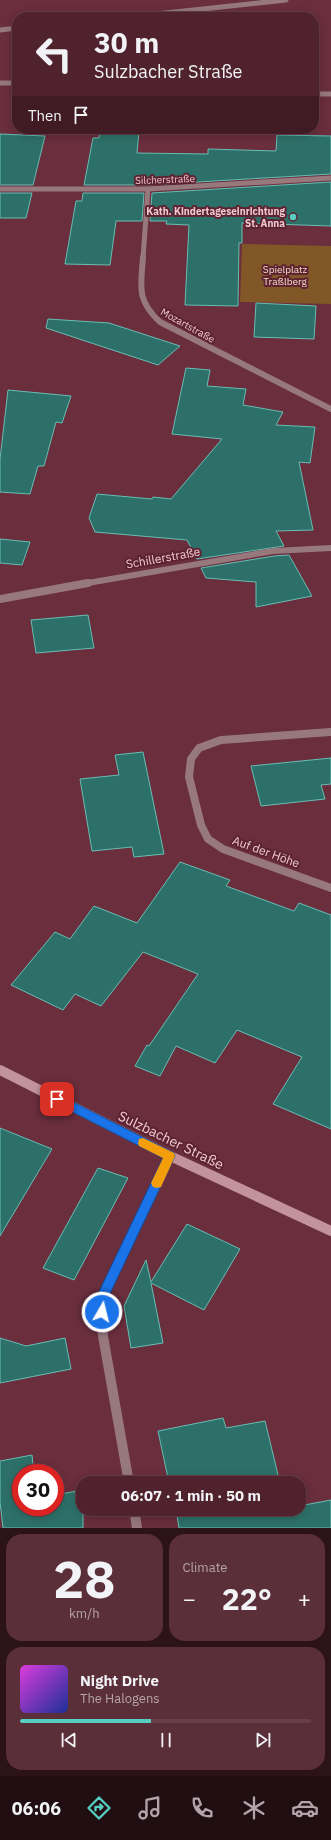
<!DOCTYPE html>
<html lang="en">
<head>
<meta charset="utf-8">
<style>
	:root { --surface:#50222e; --page:#5a2f3a; --text:#f1f3f6; --muted:#b4a4aa; --line:#673f4a; --accent:#56cec2 }
	body { margin:0; font-family:"IBM Plex Sans",sans-serif; background:var(--page); color:var(--text); height:100vh; display:flex; flex-direction:column; font-size:15px; white-space:nowrap }
	* { box-sizing:border-box; margin:0 }
	p { font-size:13px; color:var(--muted) }
	.icon { flex:none; width:22px; height:22px; fill:none; stroke:currentColor; stroke-width:2; stroke-linecap:round; stroke-linejoin:round }
	.map { position:relative; height:1528px; overflow:hidden }
	.drawer { display:flex; flex-direction:column; gap:6px; padding:6px; background:#2c1319; flex:1 }
	.drawer>* { flex:none }
	.top-card { position:absolute; left:12px; top:12px; width:307px; height:122px; border-radius:16px; box-shadow:0 2px 10px #0003,0 0 0 1px var(--line); background:#50222e; color:var(--text); overflow:hidden }
	.speed { position:absolute; left:12px; top:1464px; display:flex; gap:8px; font-size:20px; font-weight:700; text-align:center }
	.speed>* { display:grid; place-content:center; width:52px; height:52px; border-radius:50%; background:var(--surface); box-shadow:0 2px 10px #0003,0 0 0 1px var(--line); line-height:1 }
	.speed .limit { border:6px solid #d22; background:#fff; color:#111 }
	.pin { position:absolute; display:grid; place-items:center; width:34px; height:34px; color:#fff; margin:-17px; border-radius:8px; box-shadow:0 2px 6px #0006 }
	.me { position:absolute; width:44px; margin:-22px; rotate:8deg; stroke-linejoin:round; filter:drop-shadow(0 0 3px #0008) }
	.turn { display:flex; align-items:center; gap:14px; height:84px; padding:0 16px; font-size:18px }
	.turn .icon { width:52px; height:52px; stroke-width:2.5 }
	.turn b { display:block; font-size:28px; line-height:34px }
	.then { display:flex; align-items:center; height:38px; padding:0 16px; background:#0003; gap:8px; font-size:15px }
	.big { font-size:30px; font-weight:700; line-height:1.1 }
	.drawer .widget { flex:1; display:flex; flex-direction:column; justify-content:center; gap:6px; min-width:0; padding:0 14px; border-radius:16px; background:var(--page) }
	.drawer .dial { align-items:center; gap:0 }
	.dial b { font-size:52px; line-height:1 }
	.song { display:flex; align-items:center; gap:12px }
	.cover { width:48px; height:48px; border-radius:6px; background:linear-gradient(135deg,hsl(300 70% 55%),hsl(230 70% 35%)) }
	.played { height:4px; border-radius:2px; background:linear-gradient(90deg,var(--accent) 45%,var(--line) 45%) }
	.keys { display:flex; justify-content:space-around; direction:ltr }
	.heat { display:flex; justify-content:space-between; align-items:center; font-size:22px; direction:ltr }
	.drawer .tiles { flex:1; display:grid; gap:6px; grid-template-columns:1fr 1fr }
	.widget:last-child { grid-column:span 2 }
	.trip { position:absolute; left:76px; top:1476px; width:230px; height:40px; border-radius:16px; background:var(--surface); box-shadow:0 2px 10px #0003,0 0 0 1px var(--line); font-weight:700; line-height:40px; text-align:center }
	.tab-bar { display:flex; height:64px; justify-content:space-around; align-items:center; background:#200e12; color:var(--muted) }
	.tab-bar .icon { width:28px; height:28px }
	.tab-bar .active { color:var(--accent) }
	.tab-bar b { font-size:18px; color:var(--text) }
	.map>svg:first-child { display:block }
	.green { fill:#815727 }
	.building { fill:#2d7069; stroke:#66beb4 }
	.lines { fill:none; stroke-linecap:round; stroke-linejoin:round }
	.minor-far3 { stroke:#96787d; stroke-width:5 }
	.minor-far2 { stroke:#96787d; stroke-width:6 }
	.minor-far1 { stroke:#96787d; stroke-width:8 }
	.minor { stroke:#96787d; stroke-width:10 }
	.secondary { stroke:#c3939c; stroke-width:10 }
	.route { fill:#1a73e8; stroke:#114b97 }
	.slow { fill:#f59e0b }
	.poi-dot { fill:#56cec2; stroke:#5e2332; stroke-width:1.5 }
	.labels { text-anchor:middle; stroke-width:4; stroke-linejoin:round; paint-order:stroke }
	.far-street-label { font-size:10px; fill:#efc9d0; stroke:#5e2332 }
	.far-poi-label { font-size:10px; font-weight:bold; fill:#efc9d0; stroke:#5e2332; text-anchor:end }
	.far-park-label { font-size:10px; fill:#f4dcc5; stroke:#5e2332 }
	.street-label { font-size:12px; fill:#efc9d0; stroke:#5e2332 }
	.near-street-label { font-size:14px; fill:#efc9d0; stroke:#5e2332 }
</style>
</head>
<body>
<div class="map">
<svg width="331" height="1528" viewBox="0 0 331 1528">
	<rect width="100%" height="100%" fill="#6a2e3d"/>
	<!-- green -->
	<path class="green" d="M242 244 331 246V304L240 302Z"/>
	<!-- building -->
	<g class="building">
		<path d="M100 131H139L137 153 208 154V149L276 151 277 135 331 136V174L148 185H84L93 138H99Z"/>
		<path d="M0 134 45 136 33 185H0Z"/>
		<path d="M331 182V226L242 223V243H239L238 306 185 305 189 225 166 224 167 221H150L152 193Z"/>
		<path d="M0 193H32L26 218H0Z"/>
		<path d="M83 193H144L142 221H116L110 265 65 264 76 201H82Z"/>
		<path d="M256 303 316 306 314 339 254 337Z"/>
		<path d="M48 319 109 323 180 346 158 365 46 328Z"/>
		<path d="M186 368 210 370 207 386 246 389 243 405 283 412 276 425 315 427 310 463 299 462 313 530 276 531 284 546 197 559 187 540 95 532 89 518 97 494 152 499 153 497 171 499 222 439 172 434Z"/>
		<path d="M8 390 71 396 62 423 56 422 44 466H38L30 494 0 492V459Z"/>
		<path d="M0 539 30 542 22 565 0 563Z"/>
		<path d="M289 555 312 596 256 607V582L206 578 201 568 274 556Z"/>
		<path d="M88 615 94 648 36 653 31 620Z"/>
		<path d="M143 752 164 854 134 857 132 847 92 851 80 779 119 775 115 755Z"/>
		<path d="M331 758V784L321 785 325 799 261 806 251 766Z"/>
		<path d="M180 862 230 880 226 886 294 911 299 903 331 915V1129L273 1104 302 1057 237 1030 215 1063 176 1046 160 1076 135 1066 147 1045 149 1046 198 974 143 952 101 1006 75 994 63 1010 11 985 55 932 70 939 94 906 137 923Z"/>
		<path d="M0 1128 52 1149 0 1236Z"/>
		<path d="M98 1168 128 1178 74 1280 43 1268Z"/>
		<path d="M187 1224 240 1249 204 1310 151 1283 163 1343 131 1348 124 1306 146 1260 151 1282Z"/>
		<path d="M0 1338 26 1346 65 1338 71 1369 0 1383Z"/>
		<path d="M223 1418 226 1428 265 1421 280 1483H169L158 1431Z"/>
		<path d="M32 1455 34 1473H21V1507H55V1495L83 1490V1528H3L0 1502V1461Z"/>
		<path d="M331 1500V1528H179L176 1509H299V1506Z"/>
	</g>
	<g class="lines">
		<!-- minor-far3 -->
		<g class="minor-far3">
			<path d="M128 17 286 0"/>
			<path d="M0 30 17 28"/>
			<path d="M0 83H17"/>
			<path d="M314 94H331"/>
			<path d="M0 189H148L331 178"/>
			<path d="M143 258 148 189"/>
		</g>
		<!-- minor-far2 -->
		<g class="minor-far2">
			<path d="M143 257C141 286 136 300 160 322L331 409"/>
			<path d="M82 584 273 551 331 548"/>
		</g>
		<!-- minor-far1 -->
		<g class="minor-far1">
			<path d="M0 599 88 583"/>
			<path d="M331 732 221 740 199 748 191 759 189 777 201 825 208 839 223 849 331 888"/>
		</g>
		<!-- minor -->
		<g class="minor">
			<path d="M129 1483 103 1336 101 1300 170 1156"/>
			<path d="M134 1509 137 1528"/>
		</g>
		<!-- secondary -->
		<path class="secondary" d="M0 1070 170 1156 331 1231"/>
	</g>
	<!-- route -->
	<path class="route" d="M57 1094 174 1153 175 1156 107 1300 108 1312 106 1316 102 1317 98 1316 95 1300 163 1158 53 1102 51 1099 53 1095Z"/>
	<!-- slow -->
	<path class="slow" d="M143 1138 174 1153 175 1156 161 1187 157 1188 153 1187 151 1183 163 1158 139 1146 138 1143 139 1139Z"/>
	<!-- markers -->
	<circle class="poi-dot" cx="293" cy="217" r="4"/>
	<g class="labels">
		<!-- far-street labels -->
		<g class="far-street-label">
			<text transform="translate(165 179) rotate(-2)" y="4">Silcherstraße</text>
			<text transform="translate(188 325) rotate(29)" y="4">Mozartstraße</text>
		</g>
		<!-- far-poi labels -->
		<g class="far-poi-label">
			<text x="285" y="215">Kath. Kindertageseinrichtung<tspan x="285" dy="12">St. Anna</tspan></text>
		</g>
		<!-- far-park labels -->
		<g class="far-park-label">
			<text x="285" y="273">Spielplatz<tspan x="285" dy="12">Traßlberg</tspan></text>
		</g>
		<!-- street labels -->
		<g class="street-label">
			<text transform="translate(163 558) rotate(-10)" y="4">Schillerstraße</text>
			<text transform="translate(266 852) rotate(20)" y="4">Auf der Höhe</text>
		</g>
		<!-- near-street labels -->
		<g class="near-street-label">
			<text transform="translate(171 1140) rotate(26)" y="5">Sulzbacher Straße</text>
		</g>
	</g>
</svg>
<div class="speed"><div class="limit">30</div></div>
<div class="pin" style="left:57px;top:1099px;background:#d93025"><svg class="icon" aria-label="arrive" viewBox="0 0 24 24"><path d="M6 21V4h12l-3 4 3 4H6"/></svg></div>
<svg class="me" style="left:102px;top:1312px" viewBox="-20 -20 40 40"><circle r="17" fill="#1a73e8" stroke="#fff" stroke-width="3"/><path d="M0-11L8 9 0 5-8 9z" fill="#fff"/></svg>
<div class="trip">06:07 · 1 min · 50 m</div>
<div class="top-card">
<div class="turn"><svg class="icon" aria-label="left" viewBox="0 0 24 24"><path d="M17 20v-9H6M10 6l-5 5 5 5"/></svg><div><b>30 m</b>Sulzbacher Straße</div></div>
<div class="then">Then<svg class="icon" aria-label="arrive" viewBox="0 0 24 24"><path d="M6 21V4h12l-3 4 3 4H6"/></svg></div>
</div>
</div>
<section class="drawer">
<div class="tiles">
<div class="widget dial"><b>28</b><p>km/h</p></div>
<div class="widget"><p>Climate</p>
<div class="heat"><a>−</a><b class="big">22°</b><a>+</a></div>
</div>
<div class="widget">
<div class="song"><i class="cover"></i><div><b>Night Drive</b><p>The Halogens</p></div></div>
<div class="played"></div>
<div class="keys"><svg class="icon" aria-label="previous" viewBox="0 0 24 24"><path d="M18 5L8 12l10 7zM5 5v14"/></svg><svg class="icon" aria-label="pause" viewBox="0 0 24 24"><path d="M8 5v14M16 5v14"/></svg><svg class="icon" aria-label="next" viewBox="0 0 24 24"><path d="M6 5l10 7-10 7zM19 5v14"/></svg></div>
</div>
</div>
</section>
<nav class="tab-bar">
<b>06:06</b>
<svg class="icon active" aria-label="directions" viewBox="0 0 24 24"><path d="M12 3l9 9-9 9-9-9zM9 14v-3h6M13 9l2 2-2 2"/></svg>
<svg class="icon" aria-label="music" viewBox="0 0 24 24"><path d="M9 18V5l10-2v13"/><circle cx="6" cy="18" r="3"/><circle cx="16" cy="16" r="3"/></svg>
<svg class="icon" aria-label="phone" viewBox="0 0 24 24"><path d="M5 4h4l2 5-3 2q2 4 5 5l2-3 5 2v4C11 20 4 13 5 4z"/></svg>
<svg class="icon" aria-label="climate" viewBox="0 0 24 24"><path d="M12 3v18M4 7l16 10M4 17L20 7"/></svg>
<svg class="icon" aria-label="car" viewBox="0 0 24 24"><path d="M5 17H2v-5l4-1 3-4h7l3 4 3 1v5h-3M9 17h6M6 11h13"/><circle cx="7" cy="17" r="2"/><circle cx="17" cy="17" r="2"/></svg>
</nav>
</body>
</html>
